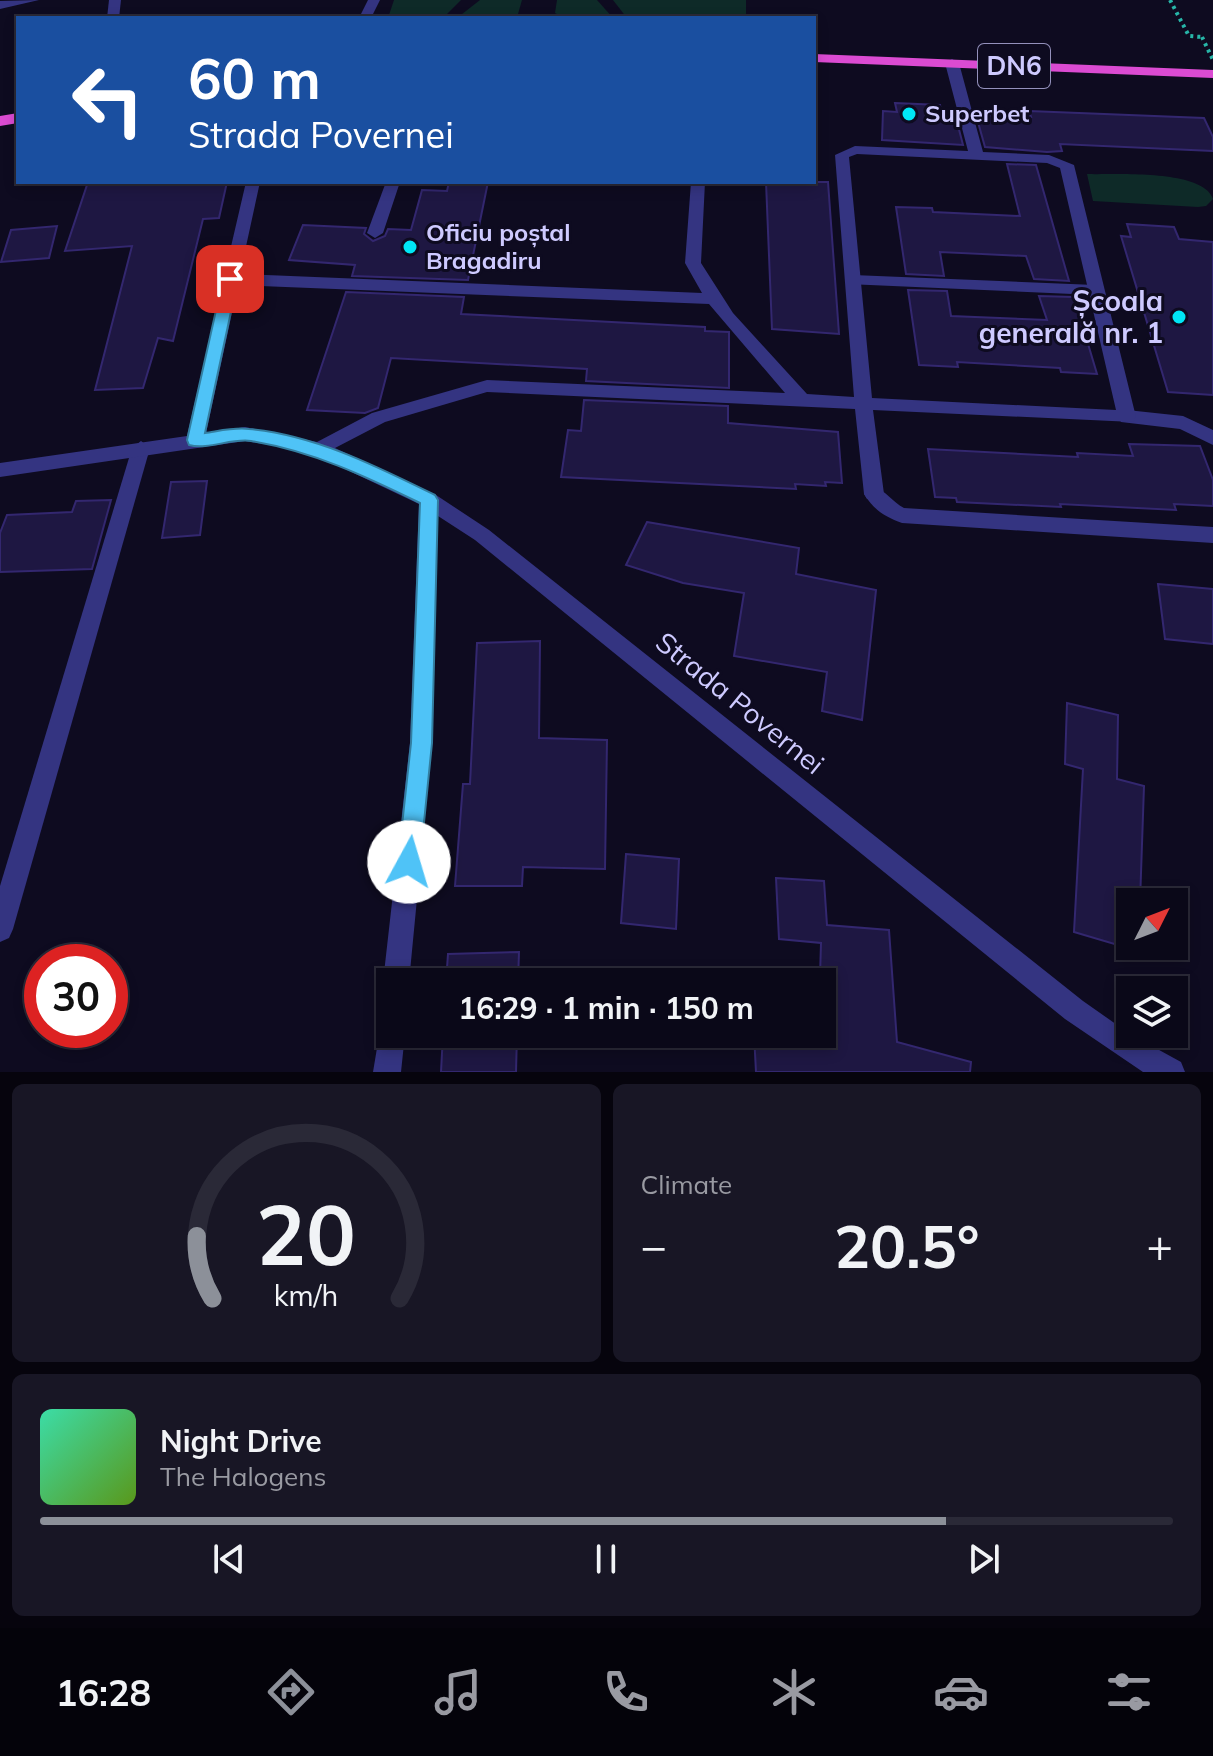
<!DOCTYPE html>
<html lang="en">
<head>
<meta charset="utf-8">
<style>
	:root { --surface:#0a0818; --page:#181625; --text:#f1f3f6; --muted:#999aa2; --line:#2a2937; --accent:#8c9099 }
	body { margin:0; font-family:Mulish,sans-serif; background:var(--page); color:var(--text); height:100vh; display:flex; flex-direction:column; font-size:30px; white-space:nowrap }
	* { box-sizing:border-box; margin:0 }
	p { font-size:26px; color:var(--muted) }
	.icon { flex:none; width:44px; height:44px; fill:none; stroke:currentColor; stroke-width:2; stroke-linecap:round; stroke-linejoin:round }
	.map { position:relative; height:1072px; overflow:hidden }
	.details { display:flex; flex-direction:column; gap:12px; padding:12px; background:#06040d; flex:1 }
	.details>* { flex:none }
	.banner { position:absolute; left:16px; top:16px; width:800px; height:168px; border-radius:0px; box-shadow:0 4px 12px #0003,0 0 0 2px var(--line); background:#1a4fa0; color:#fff; overflow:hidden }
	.needle { width:52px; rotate:48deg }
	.buttons { position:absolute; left:1116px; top:888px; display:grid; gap:16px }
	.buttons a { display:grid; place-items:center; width:72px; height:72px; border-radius:0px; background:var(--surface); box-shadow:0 4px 12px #0003,0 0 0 2px var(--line); font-size:40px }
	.speed { position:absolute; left:24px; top:944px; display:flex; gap:16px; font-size:40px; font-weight:700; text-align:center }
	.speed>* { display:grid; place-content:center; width:104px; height:104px; border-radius:50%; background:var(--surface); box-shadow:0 4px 12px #0003,0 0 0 2px var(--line); line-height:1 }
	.speed .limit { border:12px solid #d22; background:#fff; color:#111 }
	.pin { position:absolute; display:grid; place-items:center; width:68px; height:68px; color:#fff; margin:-34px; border-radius:16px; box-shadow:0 4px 12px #0006 }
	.me { position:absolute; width:88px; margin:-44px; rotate:6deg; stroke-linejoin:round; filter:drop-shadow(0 0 6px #0008) }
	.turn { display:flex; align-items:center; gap:28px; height:168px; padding:0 40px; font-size:36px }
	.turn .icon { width:104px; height:104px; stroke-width:2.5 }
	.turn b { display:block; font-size:56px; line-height:68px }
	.big { font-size:60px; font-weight:700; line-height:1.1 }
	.details .widget { flex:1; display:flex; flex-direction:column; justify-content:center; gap:12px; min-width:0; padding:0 28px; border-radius:12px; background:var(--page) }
	.details .dial { align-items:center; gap:0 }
	.dial svg { height:208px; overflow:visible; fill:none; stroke:var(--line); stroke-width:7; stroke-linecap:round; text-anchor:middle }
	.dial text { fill:var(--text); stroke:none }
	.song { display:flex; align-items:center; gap:24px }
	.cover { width:96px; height:96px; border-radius:12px; background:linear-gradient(135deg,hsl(160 70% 55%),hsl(90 70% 35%)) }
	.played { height:8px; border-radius:4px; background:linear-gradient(90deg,var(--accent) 80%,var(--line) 80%) }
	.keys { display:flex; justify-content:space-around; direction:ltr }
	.heat { display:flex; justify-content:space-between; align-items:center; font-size:44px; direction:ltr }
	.details .tiles { flex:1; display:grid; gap:12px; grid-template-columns:1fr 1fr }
	.widget:last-child { grid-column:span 2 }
	.trip { position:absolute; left:376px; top:968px; width:460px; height:80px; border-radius:0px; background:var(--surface); box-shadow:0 4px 12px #0003,0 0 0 2px var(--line); font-weight:700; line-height:80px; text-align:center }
	.tabs { display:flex; height:128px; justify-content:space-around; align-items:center; background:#04030a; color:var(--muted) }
	.tabs .icon { width:56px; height:56px }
	.tabs .selected { color:var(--accent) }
	.tabs b { font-size:36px; color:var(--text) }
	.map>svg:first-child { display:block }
	.green { fill:#0e2a28 }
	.building { fill:#1e1742; stroke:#33276f; stroke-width:2 }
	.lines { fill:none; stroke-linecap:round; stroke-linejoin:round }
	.path { stroke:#27b6a8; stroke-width:4; stroke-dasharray:3 4; stroke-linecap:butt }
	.service { fill:#343481; fill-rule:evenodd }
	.minor { fill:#343481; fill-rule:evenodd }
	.trunk { fill:#db4bd2; fill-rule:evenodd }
	.path-bridge { stroke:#27b6a8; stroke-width:4; stroke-dasharray:3 4; stroke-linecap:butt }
	.route { fill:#4fc3f7; stroke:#337fa1; stroke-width:2 }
	.poi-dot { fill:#00e6f5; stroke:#0e0b20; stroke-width:3 }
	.labels { text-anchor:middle; stroke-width:6; stroke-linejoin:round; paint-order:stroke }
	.far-poi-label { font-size:24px; font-weight:bold; fill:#cecaff; stroke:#0e0b20; text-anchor:start }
	.shield { fill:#0e0b20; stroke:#9491bc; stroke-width:2 }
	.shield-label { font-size:26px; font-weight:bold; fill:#cecaff }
	.poi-label { font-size:28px; font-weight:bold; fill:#cecaff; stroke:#0e0b20; text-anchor:end }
	.street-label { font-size:28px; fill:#cecaff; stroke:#0e0b20 }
</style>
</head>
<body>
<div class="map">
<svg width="1213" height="1072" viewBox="0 0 1213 1072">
	<rect width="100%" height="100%" fill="#0e0b20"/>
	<!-- green -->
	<g class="green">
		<path d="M394 0H461L443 18H388Z"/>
		<path d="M480 0H522L518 14 510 17 457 18Z"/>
		<path d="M557 0H597L613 18 563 17 555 13Z"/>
		<path d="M613 0H746V18H627Z"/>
		<path d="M1087 174C1115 175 1203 169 1213 199L1206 206 1198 207 1093 201Z"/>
	</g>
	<!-- building -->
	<g class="building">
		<path d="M895 103 940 105 942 114H955L963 145 882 140 883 111 897 112Z"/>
		<path d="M1029 111 1204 118 1213 137V151L1060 144 1062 151 1047 152 985 147 976 115 1031 117Z"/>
		<path d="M1007 164 1036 165 1069 281 1034 279 1026 256 940 252 944 276 906 274 896 207 932 208 933 212 1020 216Z"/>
		<path d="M88 182H227L219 218 203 219 173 341 158 338 143 388 95 390 132 246 65 251Z"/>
		<path d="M449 182H488L468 280 352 276 355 265 289 260 303 225 366 228 364 234 373 241 385 236 388 229 411 230 422 190 447 191Z"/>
		<path d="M766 182H828L839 334 772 329Z"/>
		<path d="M1127 224 1174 227 1179 239 1213 242V395L1168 392 1121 236 1131 237Z"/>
		<path d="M57 226 49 258 1 262 11 230Z"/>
		<path d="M908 290 947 291 951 316 1047 320 1039 296 1074 297 1097 374 1061 372 1060 368 957 362 958 367 919 365Z"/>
		<path d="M346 292 464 297 461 314 705 327V331L729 332V388L586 381 587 369 391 358 378 408 365 413 307 410Z"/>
		<path d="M584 400 728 406V423L838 432 842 483 825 482 826 486 795 484 796 489 561 477 568 430 581 431Z"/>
		<path d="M1129 444 1200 446 1213 480V506L1174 504 1176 510 1060 504 1061 507 957 502 956 498 935 497 928 449 1078 457 1077 453 1133 456Z"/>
		<path d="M207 481 200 535 162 538 171 482Z"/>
		<path d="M111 500 92 569 0 572V533L7 515 72 512 76 501Z"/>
		<path d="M647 522 799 548 796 574 876 590 862 720 822 711 827 672 734 656 744 593 683 583 626 565Z"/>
		<path d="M1158 584 1213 589V644L1165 639Z"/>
		<path d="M540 641 539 738 607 740 605 869 523 867 522 886H455L463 784H470L477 643Z"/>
		<path d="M1067 703 1118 715 1117 779 1144 786 1140 902H1130V946H1138V951L1074 932 1083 769 1065 764Z"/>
		<path d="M626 854 679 859 676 929 621 923Z"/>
		<path d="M776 878 824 881 827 925 889 930 897 1042 971 1062 970 1072H756L754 1034H822V982H780V977L820 976 821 943 779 939Z"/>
		<path d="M519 952 518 982H446L448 954Z"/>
		<path d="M443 1034H517L516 1072H441Z"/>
		<path d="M604 1034H686L687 1042 605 1045Z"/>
	</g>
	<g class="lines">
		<!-- path -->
		<path class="path" d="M1170 0 1189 36 1202 37"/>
		<!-- service -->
		<g class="service">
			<path d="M39 0 0 9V1Z"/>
			<path d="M386 182H400L383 233 375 238 367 233Z"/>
			<path d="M853 275 1095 285 1103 290 1095 295 847 284 845 280Z"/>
			<path d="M1127 410 1183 416 1213 430V445L1180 429 1121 422 1118 417Z"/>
			<path d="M141 441 150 448 13 929 9 938 0 942V886L132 448Z"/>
			<path d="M874 487C886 490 892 502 904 508L1213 527V543L902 523C885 517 874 510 864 494L867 489Z"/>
		</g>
		<!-- minor -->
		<g class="minor">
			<path d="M109 0H121L119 18H107Z"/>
			<path d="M368 0H380L371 18H359Z"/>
			<path d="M952 59 959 63 983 152 1049 155 1074 165 1136 417 1133 422 873 410 884 494 881 499H867L864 494 855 409 487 392 385 422 335 448 436 495 489 530 1083 1001 1130 1034 1181 1062 1185 1072H1143L1065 1019 475 540 438 516 432 743 409 982H390V993L387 991 383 982 410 743 419 504 324 459 297 449 245 441 0 477V463L187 436 246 182H260L240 274 702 293 685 263 691 182H705L701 263 733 313 807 394 854 397 835 155 855 146 968 151 945 63ZM857 154 1047 163 1060 168 1116 410 872 398 849 157ZM238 285 709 304 785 393 487 380 372 413 317 442 245 427 206 433Z"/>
			<path d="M390 1021V1034H405L401 1072H373L381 1024Z"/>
		</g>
		<!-- trunk -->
		<g class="trunk">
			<path d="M814 54 1213 70V78L814 62Z"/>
			<path d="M18 113V123L0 126V116Z"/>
		</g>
		<!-- path-bridge -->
		<path class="path-bridge" d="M1202 37 1213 60"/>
	</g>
	<!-- route -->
	<path class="route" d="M230 274 238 279 205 433C219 431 235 427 249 429 315 435 376 466 435 495L438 500 432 743 420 862 417 870 409 873 401 870 398 862 411 743 420 503C365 476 312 451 251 441 231 438 209 450 189 445L187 440 223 279Z"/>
	<!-- markers -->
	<g class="poi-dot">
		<circle cx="909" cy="114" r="8"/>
		<circle cx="410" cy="247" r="8"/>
		<circle cx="1179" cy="317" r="8"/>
	</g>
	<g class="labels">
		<!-- far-poi labels -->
		<g class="far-poi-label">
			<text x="925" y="122">Superbet</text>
			<text x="426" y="241">Oficiu poștal<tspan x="426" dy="28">Bragadiru</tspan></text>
		</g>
		<!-- shield labels -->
		<rect class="shield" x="978" y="44" width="72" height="44" rx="6"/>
		<g class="shield-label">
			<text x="1014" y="75">DN6</text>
		</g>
		<!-- poi labels -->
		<g class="poi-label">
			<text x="1163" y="311">Școala<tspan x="1163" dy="32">generală nr. 1</tspan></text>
		</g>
		<!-- street labels -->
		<g class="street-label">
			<text transform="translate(740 703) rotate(39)" y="10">Strada Povernei</text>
		</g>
	</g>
</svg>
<div class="buttons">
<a><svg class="needle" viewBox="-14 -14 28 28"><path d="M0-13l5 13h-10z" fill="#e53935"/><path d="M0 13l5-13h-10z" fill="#999aa2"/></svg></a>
<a><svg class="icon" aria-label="layers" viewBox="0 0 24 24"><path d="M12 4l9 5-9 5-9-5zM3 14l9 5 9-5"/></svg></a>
</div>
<div class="speed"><div class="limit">30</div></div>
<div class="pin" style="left:230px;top:279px;background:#d93025"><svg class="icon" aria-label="arrive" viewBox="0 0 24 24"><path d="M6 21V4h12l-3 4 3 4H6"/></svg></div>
<svg class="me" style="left:409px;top:862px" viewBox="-20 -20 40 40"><circle r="19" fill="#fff"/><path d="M0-13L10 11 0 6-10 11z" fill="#4fc3f7"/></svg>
<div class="trip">16:29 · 1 min · 150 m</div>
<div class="banner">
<div class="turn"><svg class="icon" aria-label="left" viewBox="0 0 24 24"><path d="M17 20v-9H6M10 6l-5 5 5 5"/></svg><div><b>60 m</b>Strada Povernei</div></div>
</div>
</div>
<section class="details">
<div class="tiles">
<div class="widget dial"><svg viewBox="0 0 100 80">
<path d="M14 69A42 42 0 1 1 86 69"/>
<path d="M14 69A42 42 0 0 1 8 45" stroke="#8c9099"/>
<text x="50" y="56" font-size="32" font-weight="700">20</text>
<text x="50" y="72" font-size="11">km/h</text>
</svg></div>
<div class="widget"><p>Climate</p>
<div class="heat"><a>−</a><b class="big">20.5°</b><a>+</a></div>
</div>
<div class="widget">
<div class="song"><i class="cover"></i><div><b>Night Drive</b><p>The Halogens</p></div></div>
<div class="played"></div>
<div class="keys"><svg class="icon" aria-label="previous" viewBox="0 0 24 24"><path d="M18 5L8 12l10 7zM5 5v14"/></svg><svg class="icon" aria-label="pause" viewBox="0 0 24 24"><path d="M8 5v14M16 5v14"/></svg><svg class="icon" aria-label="next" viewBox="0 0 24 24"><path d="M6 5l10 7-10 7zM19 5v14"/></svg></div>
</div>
</div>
</section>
<nav class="tabs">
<b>16:28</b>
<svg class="icon selected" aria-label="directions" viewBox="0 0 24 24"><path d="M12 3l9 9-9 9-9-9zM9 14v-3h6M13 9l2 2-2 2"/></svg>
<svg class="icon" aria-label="music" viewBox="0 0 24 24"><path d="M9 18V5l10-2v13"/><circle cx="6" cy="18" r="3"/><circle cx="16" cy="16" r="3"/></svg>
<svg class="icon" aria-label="phone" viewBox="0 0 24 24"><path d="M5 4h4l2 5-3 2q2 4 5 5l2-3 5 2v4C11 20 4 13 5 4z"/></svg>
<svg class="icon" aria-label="climate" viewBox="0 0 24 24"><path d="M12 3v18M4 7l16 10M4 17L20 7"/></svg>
<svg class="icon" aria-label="car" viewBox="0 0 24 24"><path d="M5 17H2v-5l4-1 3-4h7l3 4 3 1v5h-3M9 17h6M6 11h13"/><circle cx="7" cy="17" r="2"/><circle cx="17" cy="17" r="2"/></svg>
<svg class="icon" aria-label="filters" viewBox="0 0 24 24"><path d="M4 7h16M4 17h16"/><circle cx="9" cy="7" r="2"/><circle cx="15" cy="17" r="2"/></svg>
</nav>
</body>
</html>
